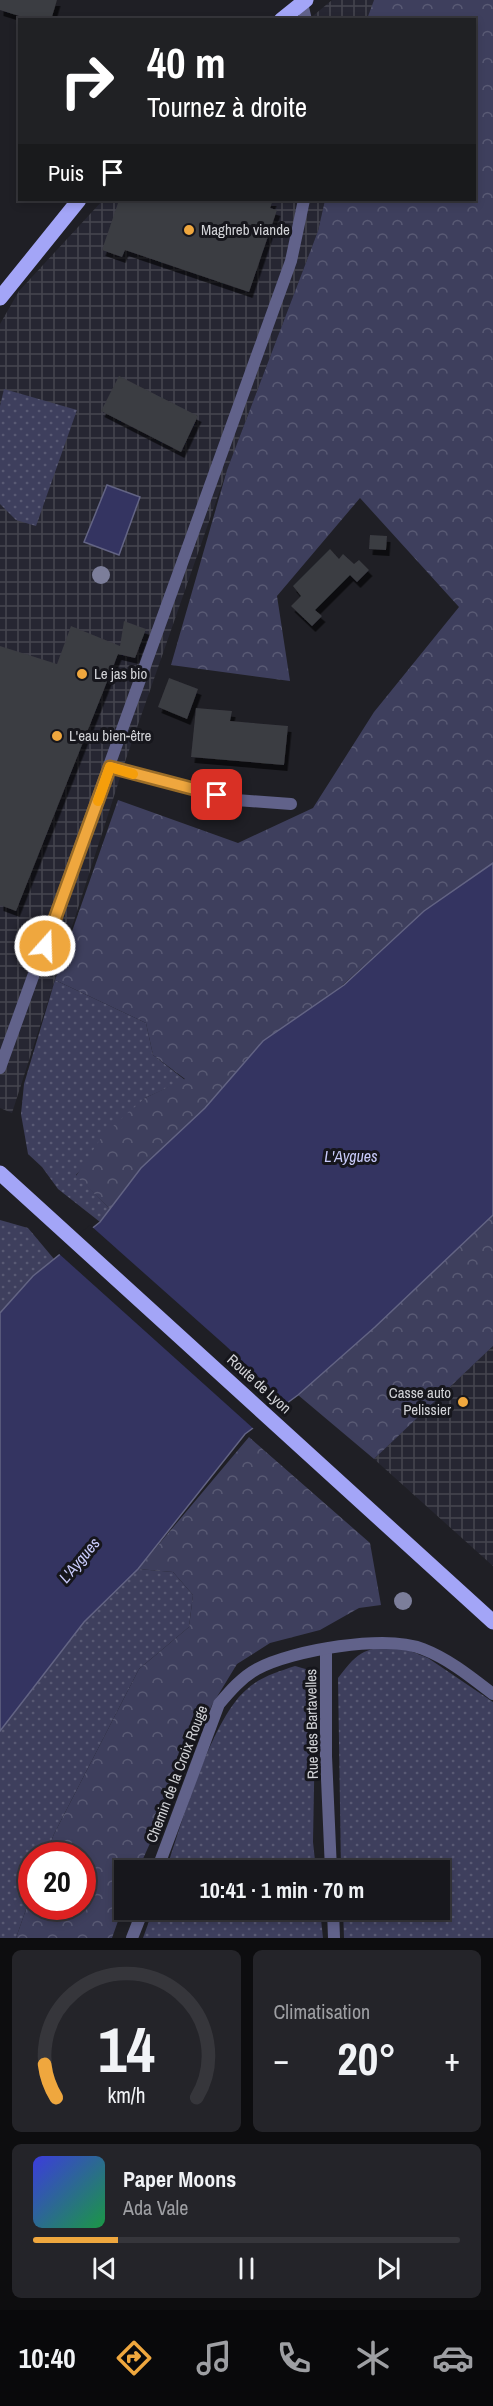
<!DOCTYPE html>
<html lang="fr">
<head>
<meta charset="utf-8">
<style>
	:root { --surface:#17171c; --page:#242429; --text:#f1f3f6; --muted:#9e9fa3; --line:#36363b; --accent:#efa73e }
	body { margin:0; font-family:"Archivo Narrow",sans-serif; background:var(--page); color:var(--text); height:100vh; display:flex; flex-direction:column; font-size:22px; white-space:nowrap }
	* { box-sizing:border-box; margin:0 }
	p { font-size:20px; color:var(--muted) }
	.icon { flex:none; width:33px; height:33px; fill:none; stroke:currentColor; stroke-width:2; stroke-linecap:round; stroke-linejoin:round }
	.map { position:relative; height:1938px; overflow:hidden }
	.details { display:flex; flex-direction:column; gap:12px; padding:12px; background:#0d0d0f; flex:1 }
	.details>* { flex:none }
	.guide { position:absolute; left:18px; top:18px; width:458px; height:183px; border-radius:0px; box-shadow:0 3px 9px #0003,0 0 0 2px var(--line); background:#202124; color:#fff; overflow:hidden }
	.speed { position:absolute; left:18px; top:1842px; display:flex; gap:12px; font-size:30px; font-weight:700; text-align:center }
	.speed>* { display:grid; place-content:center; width:78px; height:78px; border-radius:50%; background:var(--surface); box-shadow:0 3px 9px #0003,0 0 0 2px var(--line); line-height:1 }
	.speed .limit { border:9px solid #d22; background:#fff; color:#111 }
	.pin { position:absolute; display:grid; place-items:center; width:51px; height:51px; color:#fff; margin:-26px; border-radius:12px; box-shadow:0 3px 9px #0006 }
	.me { position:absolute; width:66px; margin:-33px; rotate:20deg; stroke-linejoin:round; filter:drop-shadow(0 0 4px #0008) }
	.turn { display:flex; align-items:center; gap:21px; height:126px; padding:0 30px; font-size:27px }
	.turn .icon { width:78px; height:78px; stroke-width:2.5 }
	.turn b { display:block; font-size:42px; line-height:51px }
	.then { display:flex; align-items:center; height:57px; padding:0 30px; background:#0003; gap:12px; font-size:22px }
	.big { font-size:45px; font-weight:700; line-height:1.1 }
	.details .widget { flex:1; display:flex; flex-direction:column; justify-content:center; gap:9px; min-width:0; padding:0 21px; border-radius:9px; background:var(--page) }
	.details .dial { align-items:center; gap:0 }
	.dial svg { height:156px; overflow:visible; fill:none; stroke:var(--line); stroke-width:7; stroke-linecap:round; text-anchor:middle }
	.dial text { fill:var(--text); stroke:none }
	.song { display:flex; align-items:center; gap:18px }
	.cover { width:72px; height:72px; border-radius:9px; background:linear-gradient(135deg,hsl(240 70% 55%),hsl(140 70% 35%)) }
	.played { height:6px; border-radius:3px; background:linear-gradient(90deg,var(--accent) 20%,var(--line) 20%) }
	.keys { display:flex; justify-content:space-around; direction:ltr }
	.heat { display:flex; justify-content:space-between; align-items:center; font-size:33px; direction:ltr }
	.details .tiles { flex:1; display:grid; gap:12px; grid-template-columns:1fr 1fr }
	.widget:last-child { grid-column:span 2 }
	.trip { position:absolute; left:114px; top:1860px; width:336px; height:60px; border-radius:0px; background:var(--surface); box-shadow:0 3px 9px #0003,0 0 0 2px var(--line); font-weight:700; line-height:60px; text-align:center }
	.menu { display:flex; height:96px; justify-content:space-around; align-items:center; background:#09090b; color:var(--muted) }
	.menu .icon { width:42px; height:42px }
	.menu .active { color:var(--accent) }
	.menu b { font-size:27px; color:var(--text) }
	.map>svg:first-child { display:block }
	.industrial { fill:url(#industrial-grid) }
	.grass { fill:url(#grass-dots) }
	.forest { fill:url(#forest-crowns) }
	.water { fill:#343461; stroke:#636484; stroke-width:1.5 }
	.pier { fill:#1f1f25 }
	.building { fill:#3b3c42; filter:url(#shadow) }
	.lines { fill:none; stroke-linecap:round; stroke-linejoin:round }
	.service { stroke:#61628a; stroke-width:12 }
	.minor { stroke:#61628a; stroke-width:12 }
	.primary { stroke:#a3a5f7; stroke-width:15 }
	.tree { fill:#7c7e9a }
	.route-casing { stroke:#9b6d28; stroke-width:15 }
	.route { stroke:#efa73e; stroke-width:10 }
	.slow { stroke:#f59e0b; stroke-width:10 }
	.poi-dot { fill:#efa73e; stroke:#16161c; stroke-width:2 }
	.labels { text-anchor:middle; stroke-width:6; stroke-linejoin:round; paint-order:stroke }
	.poi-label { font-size:15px; fill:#d2d3d7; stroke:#16161c; text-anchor:start }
	.street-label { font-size:15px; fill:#d2d3d7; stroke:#16161c }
	.water-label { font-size:16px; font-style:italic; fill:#c9cbfa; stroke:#16161c }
</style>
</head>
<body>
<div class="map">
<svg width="493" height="1938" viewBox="0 0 493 1938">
	<defs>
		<pattern id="industrial-grid" width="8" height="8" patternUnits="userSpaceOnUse" patternTransform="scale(1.5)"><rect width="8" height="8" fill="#262632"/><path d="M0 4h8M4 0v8" fill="none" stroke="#45454f"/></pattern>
		<pattern id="grass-dots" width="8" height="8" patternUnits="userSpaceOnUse" patternTransform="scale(1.5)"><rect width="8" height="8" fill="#3e3f5d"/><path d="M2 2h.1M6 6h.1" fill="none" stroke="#595a74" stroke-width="1.8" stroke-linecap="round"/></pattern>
		<pattern id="forest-crowns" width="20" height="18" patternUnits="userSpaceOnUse" patternTransform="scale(1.5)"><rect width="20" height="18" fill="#3e3f5d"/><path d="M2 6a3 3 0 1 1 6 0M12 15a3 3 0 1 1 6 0" fill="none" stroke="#595a74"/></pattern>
		<filter id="shadow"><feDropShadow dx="3.5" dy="6" stdDeviation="0" flood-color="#0009"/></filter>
	</defs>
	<rect width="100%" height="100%" fill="#1f1f25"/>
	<!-- industrial -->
	<g class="industrial">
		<path d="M332 0H374L367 19 308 20Z"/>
		<path d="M103 200H325L318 231 227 470 126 759 12 1113 0 1108V324L19 291Z"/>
		<path d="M493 1346V1566L374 1459Z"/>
	</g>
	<!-- grass -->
	<g class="grass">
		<path d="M4 389 77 410 36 526 16 520 0 504V406Z"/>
		<path d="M55 980 146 1023 153 1055 185 1080 145 1098 76 1175 110 1209 100 1222 58 1189 42 1167 28 1154 21 1114 24 1084Z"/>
		<path d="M0 1220 28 1228 54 1259 33 1276 0 1313Z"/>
		<path d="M138 1569 173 1572 193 1595 189 1627 139 1669 54 1834 46 1855 32 1856 31 1895 16 1938H0V1731L84 1622Z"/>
		<path d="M400 1647 428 1658 493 1702V1938H344L343 1910H440V1870H341L338 1678C360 1649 365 1648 400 1647Z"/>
		<path d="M295 1666 309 1670 316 1678 313 1842 316 1870H166C181 1825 211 1720 246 1690 260 1677 277 1672 295 1666Z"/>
		<path d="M153 1910H320L323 1938H143Z"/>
	</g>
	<!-- forest -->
	<g class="forest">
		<path d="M374 0H493V863L424 911 141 1168 110 1209 76 1176 103 1135 145 1098 185 1079 153 1055 146 1023 55 980 118 800 238 843 313 808 374 712 459 607 360 498 277 596 290 681 171 665 227 470 318 231 325 200H474V20L367 19Z"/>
		<path d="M493 1215V1346L374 1459 298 1395 375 1327Z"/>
		<path d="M249 1437 370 1543 381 1605 359 1608 320 1630 270 1643 237 1664 212 1705 138 1870H124V1904L112 1938H16L31 1895 32 1906H82V1856L46 1855 54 1834 139 1669 189 1627 193 1595 173 1572 138 1569Z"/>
	</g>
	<!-- water -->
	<g class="water">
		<path d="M107 485 140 497 119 555 84 542Z"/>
		<path d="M493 863V1215L375 1327 298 1395 245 1434 138 1569 84 1622 0 1731V1313L33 1276 100 1222 141 1168 205 1108 263 1041 344 985 424 911Z"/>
	</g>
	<!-- pier -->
	<path class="pier" d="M90 1225 226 1346 289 1406 255 1430 57 1252Z"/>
	<!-- building -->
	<g class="building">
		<path d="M0 0H57L51 20H32L0 10Z"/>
		<path d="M119 200H273L270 208 277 210 249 292 125 250 122 257 102 250Z"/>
		<path d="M119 376 198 416 181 452 101 411Z"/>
		<path d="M370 535 387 536 386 550 369 549Z"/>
		<path d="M330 549 339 559 343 554 354 564 359 560 369 570 357 582 350 575 315 610 322 616 312 626 291 606 301 596 293 586Z"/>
		<path d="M124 621 146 629 135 658 118 654 16 911 0 905V646L57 664 71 626 120 646Z"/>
		<path d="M169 678 198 689 187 719 158 707Z"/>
		<path d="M196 708 232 711 230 721 288 726 284 765 191 757Z"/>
	</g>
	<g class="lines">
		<!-- service -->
		<g class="service">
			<path d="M302 3 306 20"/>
			<path d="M110 767 236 800 291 804"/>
			<path d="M0 1068 291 261 304 200"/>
		</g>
		<!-- minor -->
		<g class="minor">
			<path d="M326 1650V1756L331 1870"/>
			<path d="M157 1870 219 1704C230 1691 242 1677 257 1669 292 1650 386 1634 423 1649 449 1659 471 1677 493 1694"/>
			<path d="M333 1910 334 1938"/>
			<path d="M132 1938 143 1910"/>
		</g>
		<!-- primary -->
		<g class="primary">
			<path d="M281 20 306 0"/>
			<path d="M0 298 79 200"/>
			<path d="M0 1173 493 1622"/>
		</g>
	</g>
	<!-- trees -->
	<g class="tree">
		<circle cx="101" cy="575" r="9"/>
		<circle cx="403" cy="1601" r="9"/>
	</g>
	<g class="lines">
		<!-- route casing -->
		<g class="route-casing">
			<path id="route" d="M45 946 110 767 217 795"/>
		</g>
		<!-- route -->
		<use href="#route" class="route"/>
		<!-- slow -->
		<path class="slow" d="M98 801 110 767 133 774"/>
	</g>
	<!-- markers -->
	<g class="poi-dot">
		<circle cx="189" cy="230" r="6"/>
		<circle cx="82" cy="674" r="6"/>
		<circle cx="57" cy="736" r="6"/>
		<circle cx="463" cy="1402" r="6"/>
	</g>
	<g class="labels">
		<!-- poi labels -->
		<g class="poi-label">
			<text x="201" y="235">Maghreb viande</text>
			<text x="94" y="679">Le jas bio</text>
			<text x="69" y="741">L'eau bien-être</text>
			<text x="451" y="1398" text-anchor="end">Casse auto<tspan x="451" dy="17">Pelissier</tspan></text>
		</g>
		<!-- street labels -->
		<g class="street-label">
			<text transform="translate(259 1384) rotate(42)" y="5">Route de Lyon</text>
			<text transform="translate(312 1724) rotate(-91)" y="5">Rue des Bartavelles</text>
			<text transform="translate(177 1774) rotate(-69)" y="5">Chemin de la Croix Rouge</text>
		</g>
		<!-- water labels -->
		<g class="water-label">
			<text x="351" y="1162">L'Aygues</text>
			<text transform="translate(79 1560) rotate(-50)" y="6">L'Aygues</text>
		</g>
	</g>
</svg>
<div class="speed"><div class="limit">20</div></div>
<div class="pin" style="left:217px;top:795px;background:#d93025"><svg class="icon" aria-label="arrive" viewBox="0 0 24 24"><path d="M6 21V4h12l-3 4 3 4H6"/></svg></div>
<svg class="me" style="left:45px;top:946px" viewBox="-20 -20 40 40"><circle r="17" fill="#efa73e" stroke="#fff" stroke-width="3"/><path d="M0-11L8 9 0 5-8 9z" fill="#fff"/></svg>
<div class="trip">10:41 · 1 min · 70 m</div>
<div class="guide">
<div class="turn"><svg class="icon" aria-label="right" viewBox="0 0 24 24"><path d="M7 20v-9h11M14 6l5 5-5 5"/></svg><div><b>40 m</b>Tournez à droite</div></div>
<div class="then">Puis<svg class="icon" aria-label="arrive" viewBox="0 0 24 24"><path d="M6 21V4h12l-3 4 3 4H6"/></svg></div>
</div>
</div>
<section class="details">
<div class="tiles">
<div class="widget dial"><svg viewBox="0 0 100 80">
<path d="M14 69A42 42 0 1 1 86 69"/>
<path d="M14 69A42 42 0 0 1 8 52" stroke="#efa73e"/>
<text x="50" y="56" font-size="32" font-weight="700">14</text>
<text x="50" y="72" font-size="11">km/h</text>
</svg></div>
<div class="widget"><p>Climatisation</p>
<div class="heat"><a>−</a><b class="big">20°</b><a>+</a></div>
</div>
<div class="widget">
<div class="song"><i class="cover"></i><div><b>Paper Moons</b><p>Ada Vale</p></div></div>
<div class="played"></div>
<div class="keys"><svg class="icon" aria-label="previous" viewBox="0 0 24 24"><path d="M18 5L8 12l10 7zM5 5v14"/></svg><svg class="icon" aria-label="pause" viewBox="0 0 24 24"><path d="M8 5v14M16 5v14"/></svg><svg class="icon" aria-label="next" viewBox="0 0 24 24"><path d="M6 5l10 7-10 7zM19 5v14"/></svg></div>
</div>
</div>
</section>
<nav class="menu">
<b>10:40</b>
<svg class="icon active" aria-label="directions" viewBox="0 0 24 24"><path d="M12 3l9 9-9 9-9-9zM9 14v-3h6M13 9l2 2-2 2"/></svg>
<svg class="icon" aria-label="music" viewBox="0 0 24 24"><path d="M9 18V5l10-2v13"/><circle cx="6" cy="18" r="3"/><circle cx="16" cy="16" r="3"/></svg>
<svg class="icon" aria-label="phone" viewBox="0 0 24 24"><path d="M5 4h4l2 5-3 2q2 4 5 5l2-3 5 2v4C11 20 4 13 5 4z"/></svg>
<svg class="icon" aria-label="climate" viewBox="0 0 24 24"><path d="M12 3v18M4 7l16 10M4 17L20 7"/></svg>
<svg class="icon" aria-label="car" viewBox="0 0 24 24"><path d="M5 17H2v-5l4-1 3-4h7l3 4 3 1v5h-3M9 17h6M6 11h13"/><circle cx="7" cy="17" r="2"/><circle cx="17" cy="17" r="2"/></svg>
</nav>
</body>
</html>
